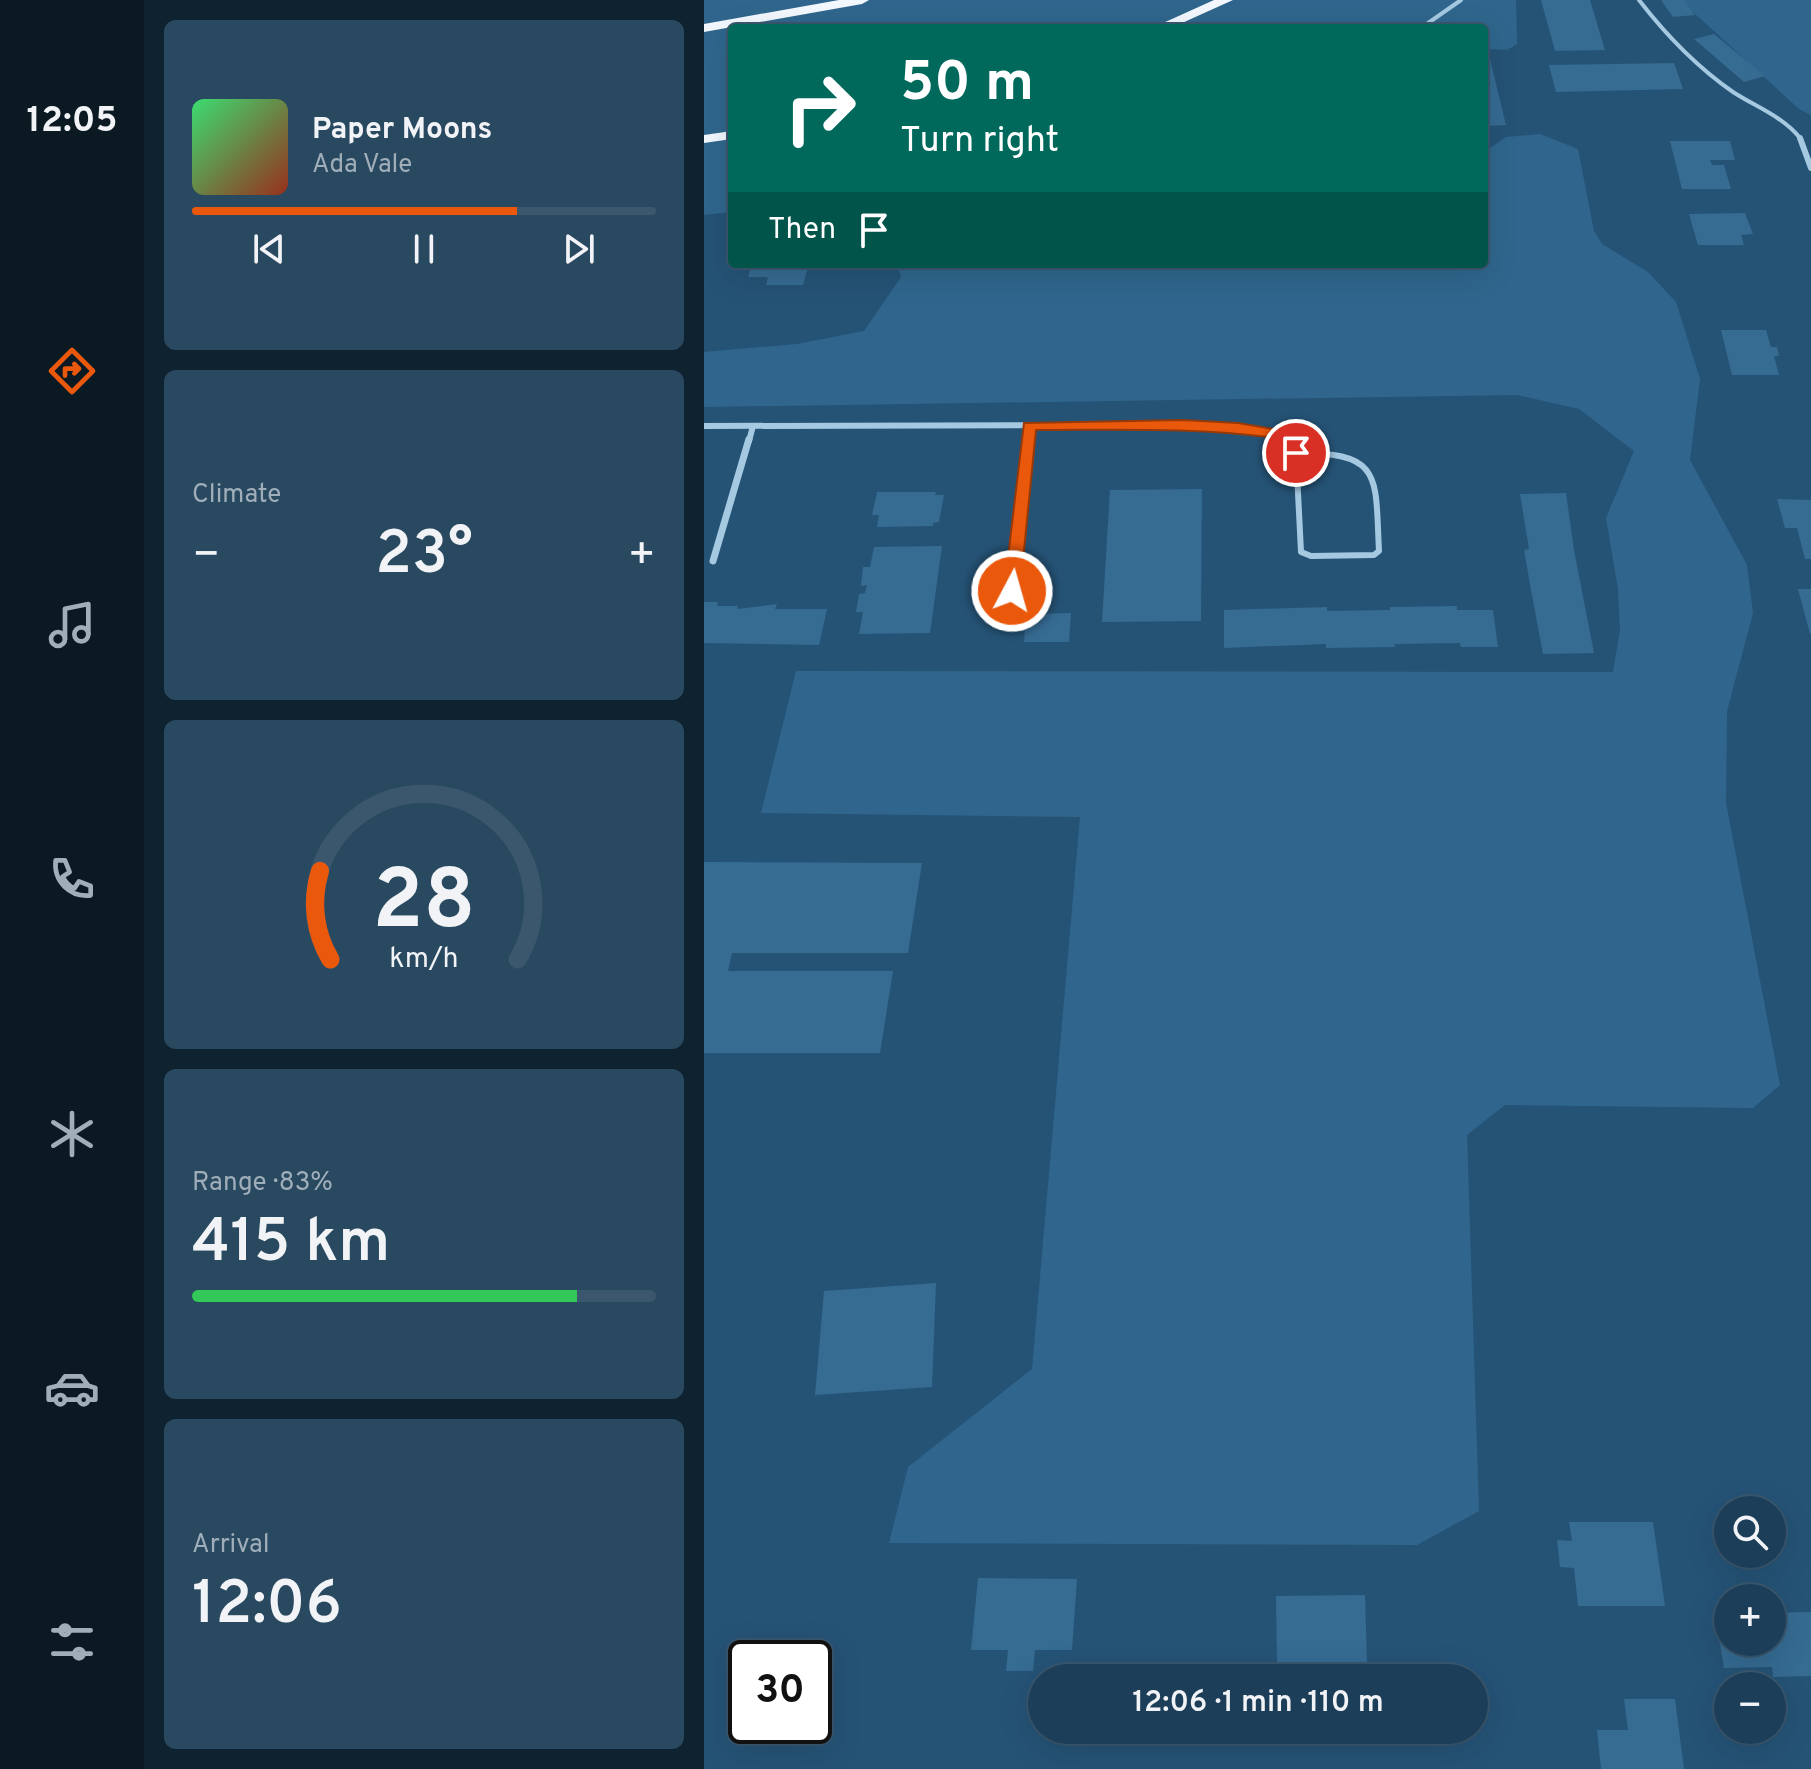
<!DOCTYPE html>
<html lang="en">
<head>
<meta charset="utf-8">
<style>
	:root { --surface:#1c3e58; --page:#294961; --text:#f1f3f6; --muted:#a0aeba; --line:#3a576e; --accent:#ea580c }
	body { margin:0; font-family:Overpass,sans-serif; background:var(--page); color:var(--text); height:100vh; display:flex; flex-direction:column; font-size:30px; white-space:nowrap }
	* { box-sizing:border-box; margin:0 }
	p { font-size:26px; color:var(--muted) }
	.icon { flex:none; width:44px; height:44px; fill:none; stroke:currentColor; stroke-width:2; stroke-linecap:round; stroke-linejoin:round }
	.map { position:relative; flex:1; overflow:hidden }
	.side { display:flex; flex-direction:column; gap:20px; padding:20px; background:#0f2230; width:560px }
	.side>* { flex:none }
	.banner { position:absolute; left:24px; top:24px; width:760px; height:244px; border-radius:8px; box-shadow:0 8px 32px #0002,0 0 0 2px var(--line); background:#00695c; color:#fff; overflow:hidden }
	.buttons { position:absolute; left:1010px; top:1496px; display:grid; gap:16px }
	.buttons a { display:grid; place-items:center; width:72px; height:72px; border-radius:50%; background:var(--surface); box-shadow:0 8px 32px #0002,0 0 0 2px var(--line); font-size:40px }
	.speed { position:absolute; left:24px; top:1640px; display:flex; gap:16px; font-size:40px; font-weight:700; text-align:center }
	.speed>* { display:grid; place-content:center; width:104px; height:104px; border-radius:50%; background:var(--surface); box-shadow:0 8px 32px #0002,0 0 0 2px var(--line); line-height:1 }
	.speed .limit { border:4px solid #111; border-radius:12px; background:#fff; color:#111 }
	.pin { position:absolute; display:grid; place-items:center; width:68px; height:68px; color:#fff; margin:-34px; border:4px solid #fff; border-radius:50%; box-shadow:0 2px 8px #0007 }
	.me { position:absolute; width:88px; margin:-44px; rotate:6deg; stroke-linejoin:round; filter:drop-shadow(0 0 6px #0008) }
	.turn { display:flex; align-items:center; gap:28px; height:168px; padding:0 40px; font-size:36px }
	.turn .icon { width:104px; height:104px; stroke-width:2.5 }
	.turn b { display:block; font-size:56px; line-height:68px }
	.then { display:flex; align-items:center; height:76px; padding:0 40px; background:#0003; gap:16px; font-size:30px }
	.big { font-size:60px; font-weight:600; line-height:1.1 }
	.side .tile { flex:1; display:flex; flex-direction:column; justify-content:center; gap:12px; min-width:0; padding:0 28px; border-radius:12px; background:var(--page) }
	.side .dial { align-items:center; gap:0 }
	.dial svg { height:208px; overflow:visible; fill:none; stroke:var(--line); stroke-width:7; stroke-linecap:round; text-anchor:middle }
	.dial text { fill:var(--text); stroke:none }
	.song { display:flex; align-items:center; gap:24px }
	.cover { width:96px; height:96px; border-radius:12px; background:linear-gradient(135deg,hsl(140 70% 55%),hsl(10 70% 35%)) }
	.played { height:8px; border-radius:4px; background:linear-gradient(90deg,var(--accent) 70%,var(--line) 70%) }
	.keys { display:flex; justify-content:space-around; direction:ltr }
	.heat { display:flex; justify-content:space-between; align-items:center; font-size:44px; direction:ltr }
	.charge { height:12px; border-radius:6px; background:linear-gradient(90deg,#34c759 83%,var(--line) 0) }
	.trip { position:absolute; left:324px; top:1664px; width:460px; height:80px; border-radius:40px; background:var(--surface); box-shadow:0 8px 32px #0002,0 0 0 2px var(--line); font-weight:600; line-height:80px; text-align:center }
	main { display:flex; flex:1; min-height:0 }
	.tabs { display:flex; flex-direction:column; width:144px; justify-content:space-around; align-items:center; background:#0b1923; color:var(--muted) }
	.tabs .icon { width:56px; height:56px }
	.tabs .on { color:var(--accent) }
	.tabs b { font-size:36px; color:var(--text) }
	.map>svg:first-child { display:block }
	.green { fill:#30668d }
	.building { fill:#366b92 }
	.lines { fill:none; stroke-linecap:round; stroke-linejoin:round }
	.service-far1 { stroke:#a6c9e2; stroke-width:4 }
	.service { stroke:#a6c9e2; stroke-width:6 }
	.minor-far1 { stroke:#a6c9e2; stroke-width:6 }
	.minor { stroke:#a6c9e2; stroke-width:7 }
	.trunk { fill:#f2f8fd; fill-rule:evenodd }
	.route { fill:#ea580c; stroke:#983908; stroke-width:2 }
</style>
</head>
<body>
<main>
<nav class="tabs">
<b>12:05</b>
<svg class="icon on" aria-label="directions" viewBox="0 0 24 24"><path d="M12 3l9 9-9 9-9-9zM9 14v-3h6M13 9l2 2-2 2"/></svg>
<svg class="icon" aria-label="music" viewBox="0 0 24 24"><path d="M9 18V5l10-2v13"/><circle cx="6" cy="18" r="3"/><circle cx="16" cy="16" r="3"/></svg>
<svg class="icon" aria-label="phone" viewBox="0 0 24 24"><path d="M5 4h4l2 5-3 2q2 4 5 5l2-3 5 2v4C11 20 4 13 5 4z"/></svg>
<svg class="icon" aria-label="climate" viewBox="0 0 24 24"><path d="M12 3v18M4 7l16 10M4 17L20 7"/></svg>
<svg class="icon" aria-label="car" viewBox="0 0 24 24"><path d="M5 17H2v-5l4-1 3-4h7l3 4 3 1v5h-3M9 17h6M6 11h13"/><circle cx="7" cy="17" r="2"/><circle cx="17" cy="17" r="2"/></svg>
<svg class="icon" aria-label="filters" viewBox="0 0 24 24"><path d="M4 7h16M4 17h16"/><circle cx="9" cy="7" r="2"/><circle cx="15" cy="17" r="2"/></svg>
</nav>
<section class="side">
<div class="tile">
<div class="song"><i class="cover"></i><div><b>Paper Moons</b><p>Ada Vale</p></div></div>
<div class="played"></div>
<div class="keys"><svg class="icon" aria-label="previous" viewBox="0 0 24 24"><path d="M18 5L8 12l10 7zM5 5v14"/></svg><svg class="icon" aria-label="pause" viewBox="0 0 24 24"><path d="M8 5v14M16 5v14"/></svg><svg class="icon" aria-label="next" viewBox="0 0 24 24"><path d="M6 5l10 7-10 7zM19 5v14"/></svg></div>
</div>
<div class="tile"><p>Climate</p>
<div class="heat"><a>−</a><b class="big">23°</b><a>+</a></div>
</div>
<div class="tile dial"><svg viewBox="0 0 100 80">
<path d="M14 69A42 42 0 1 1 86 69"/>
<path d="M14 69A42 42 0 0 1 10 35" stroke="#ea580c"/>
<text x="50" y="56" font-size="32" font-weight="700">28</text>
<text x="50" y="72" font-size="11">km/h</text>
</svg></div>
<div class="tile"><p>Range · 83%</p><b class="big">415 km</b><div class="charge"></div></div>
<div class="tile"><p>Arrival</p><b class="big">12:06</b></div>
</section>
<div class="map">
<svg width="1107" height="1769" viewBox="0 0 1107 1769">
	<rect width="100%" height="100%" fill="#255376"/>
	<!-- green -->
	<g class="green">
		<path d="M0 0H812L813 44 803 50 780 49V28H694L687 25 650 28H28V212L0 215Z"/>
		<path d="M976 0H1107V115L1095 109Z"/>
		<path d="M836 134 874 149 890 231 898 244 944 272 972 302 996 379 986 460 1043 565 1049 613 1023 711 1022 803 1076 1085 1049 1108 801 1105 763 1135 775 1511 713 1545 185 1543 204 1467 328 1369 376 817 57 813 92 671 909 672 916 630 914 589 902 518 930 451 875 409 813 395 0 407V352L93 344 160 331 197 277 193 264H780V152L802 137Z"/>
	</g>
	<!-- building -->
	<g class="building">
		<path d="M837 0H886L901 50 851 51Z"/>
		<path d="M957 0H980L991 15 969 17Z"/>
		<path d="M1010 34 1061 76 1040 82 990 39Z"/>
		<path d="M780 59H786L802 125 780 126Z"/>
		<path d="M970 63 979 89 852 92 845 65Z"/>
		<path d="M966 141H1026L1031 160H1006L1008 165H1020L1027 189H978Z"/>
		<path d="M1041 213 1049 234 1037 235 1040 245H994L985 214Z"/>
		<path d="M48 264H105L99 285H62L64 277H44Z"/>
		<path d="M1017 330H1062L1067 347H1073L1075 356H1070L1075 375H1028Z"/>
		<path d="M498 489 497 621 398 622 406 490Z"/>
		<path d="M173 492H232L231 495H240L235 522 229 523V526L173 527 175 515H168Z"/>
		<path d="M862 493 870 550 890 653 839 654 827 590 820 550 825 549 816 494Z"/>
		<path d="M1073 499 1107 500V559H1101L1093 528H1081Z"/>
		<path d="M238 546 226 633 155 634 159 612H152L155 594 161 593 163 585 157 586 159 567H166L170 547Z"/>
		<path d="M1094 589H1107V633L1106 634Z"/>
		<path d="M0 602H14L13 606H34L33 609 73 604 71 609H123L115 645 0 643Z"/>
		<path d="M753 606V610H789L794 647H757L756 643 690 644 691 647 622 648V644L520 648V610L623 607V611L686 610V607Z"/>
		<path d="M367 613 365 642H320L322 614Z"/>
		<path d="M0 862 218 863 204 953H28L24 971H189L176 1053H0Z"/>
		<path d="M232 1283 228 1387 111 1395 120 1291Z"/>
		<path d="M865 1522H949L961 1606H874L870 1568 856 1567 853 1540 868 1541Z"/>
		<path d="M274 1578 373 1579 368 1650H331L329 1671H302L304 1650H267Z"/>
		<path d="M661 1595 663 1662 629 1663V1672H604V1662H573L572 1596Z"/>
		<path d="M1107 1612V1676L1069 1677 1068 1667 1020 1668 1011 1614H1024V1642H1068V1613Z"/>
		<path d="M920 1699H971L980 1769H897L893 1730H924Z"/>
	</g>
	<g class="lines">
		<!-- service-far1 -->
		<g class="service-far1">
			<path d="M935 0C962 35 993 67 1029 92 1052 107 1078 116 1096 138"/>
			<path d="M717 28 757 0"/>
			<path d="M583 436 585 441"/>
		</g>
		<!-- service -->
		<g class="service">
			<path d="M584 439 592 453"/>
			<path d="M592 453C680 452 671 477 675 551L670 555 607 556 597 552Z"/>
		</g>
		<!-- minor-far1 -->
		<g class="minor-far1">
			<path d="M1096 138 1107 168"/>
			<path d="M0 426 479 425 534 428 583 436"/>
			<path d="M45 441 49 426"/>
			<path d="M324 441 326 426"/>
		</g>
		<!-- minor -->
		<g class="minor">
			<path d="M9 561 45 439"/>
			<path d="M308 591 325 439"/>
		</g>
		<!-- trunk -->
		<g class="trunk">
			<path d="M135 0H165L158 4 0 32V24Z"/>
			<path d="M510 0H529L467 28H448Z"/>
			<path d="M28 131V139L0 143V135Z"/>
		</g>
	</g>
	<!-- route -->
	<path class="route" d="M479 420 534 423 588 432 600 453 592 457 587 456 578 439C496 427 415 430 332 430L316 591 314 594H303L300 591 320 423Z"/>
</svg>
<div class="buttons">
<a><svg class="icon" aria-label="search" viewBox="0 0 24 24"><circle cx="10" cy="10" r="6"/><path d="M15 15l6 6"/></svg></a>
<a>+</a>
<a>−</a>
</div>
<div class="speed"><div class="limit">30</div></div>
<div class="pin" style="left:592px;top:453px;background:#d93025"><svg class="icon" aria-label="arrive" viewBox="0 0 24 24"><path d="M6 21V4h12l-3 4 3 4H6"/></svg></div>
<svg class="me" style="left:308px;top:591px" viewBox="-20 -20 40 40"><circle r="17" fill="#ea580c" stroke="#fff" stroke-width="3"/><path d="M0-11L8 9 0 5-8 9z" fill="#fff"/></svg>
<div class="trip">12:06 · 1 min · 110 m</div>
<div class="banner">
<div class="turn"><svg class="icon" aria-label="right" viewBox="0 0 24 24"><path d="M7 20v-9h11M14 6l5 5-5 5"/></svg><div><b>50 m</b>Turn right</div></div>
<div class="then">Then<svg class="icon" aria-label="arrive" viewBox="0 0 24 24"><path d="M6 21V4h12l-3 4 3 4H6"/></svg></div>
</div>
</div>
</main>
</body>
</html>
